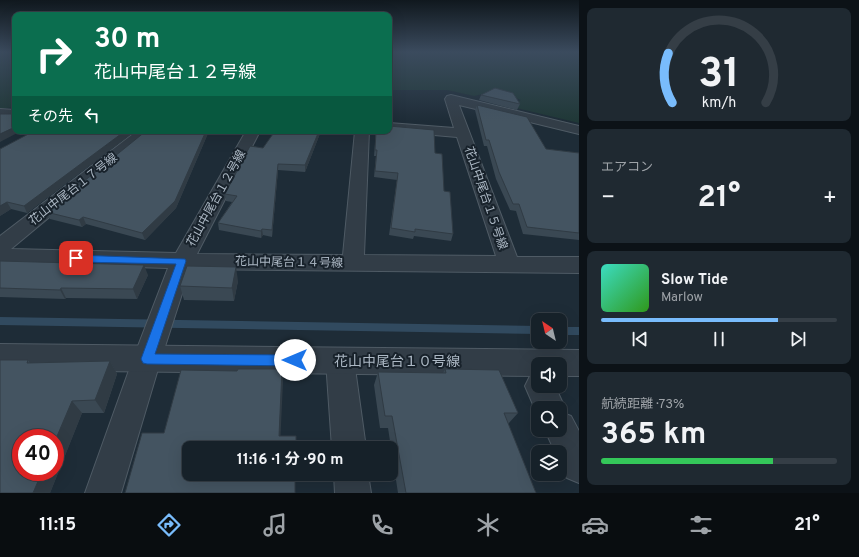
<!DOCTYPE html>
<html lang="ja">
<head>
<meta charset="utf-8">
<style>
	:root { --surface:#162129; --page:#1f2931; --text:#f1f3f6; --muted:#9ea3a8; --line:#353e46; --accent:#79bcfc }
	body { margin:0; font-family:Overpass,"Noto Sans JP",sans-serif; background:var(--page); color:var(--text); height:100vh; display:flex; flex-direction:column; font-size:15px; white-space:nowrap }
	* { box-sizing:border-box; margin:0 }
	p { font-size:13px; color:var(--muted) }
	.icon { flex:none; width:22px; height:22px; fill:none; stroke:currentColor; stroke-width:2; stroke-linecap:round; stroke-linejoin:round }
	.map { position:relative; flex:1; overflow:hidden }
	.drawer { display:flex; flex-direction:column; gap:8px; padding:8px; background:#0c1217; width:280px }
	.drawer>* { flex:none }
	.top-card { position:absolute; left:12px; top:12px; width:380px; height:122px; border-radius:8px; box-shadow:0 4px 16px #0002,0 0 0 1px var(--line); background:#0b6e4f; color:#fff; overflow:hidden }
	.needle { width:26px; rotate:325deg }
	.fabs { position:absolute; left:531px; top:313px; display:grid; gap:8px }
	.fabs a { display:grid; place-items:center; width:36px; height:36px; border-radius:8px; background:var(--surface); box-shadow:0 4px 16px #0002,0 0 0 1px var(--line); font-size:20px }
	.speed { position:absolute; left:12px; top:429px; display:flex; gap:8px; font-size:20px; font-weight:700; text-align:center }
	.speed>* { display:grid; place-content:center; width:52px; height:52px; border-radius:50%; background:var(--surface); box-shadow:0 4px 16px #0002,0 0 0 1px var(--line); line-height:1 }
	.speed .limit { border:6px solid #d22; background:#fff; color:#111 }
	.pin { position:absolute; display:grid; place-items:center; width:34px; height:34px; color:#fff; margin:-17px; border-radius:8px; box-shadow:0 2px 6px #0006 }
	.me { position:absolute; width:44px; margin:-22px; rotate:270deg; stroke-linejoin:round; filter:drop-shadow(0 0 3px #0008) }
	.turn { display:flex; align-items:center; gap:14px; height:84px; padding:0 16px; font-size:18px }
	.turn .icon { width:52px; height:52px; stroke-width:2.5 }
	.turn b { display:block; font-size:28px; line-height:34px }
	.then { display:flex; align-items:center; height:38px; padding:0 16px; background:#0003; gap:8px; font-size:15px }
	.big { font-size:30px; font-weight:700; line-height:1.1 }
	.drawer .widget { flex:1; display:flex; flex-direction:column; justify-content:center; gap:6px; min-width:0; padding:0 14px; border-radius:8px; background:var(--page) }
	.drawer .dial { align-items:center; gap:0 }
	.dial svg { height:104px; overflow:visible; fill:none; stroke:var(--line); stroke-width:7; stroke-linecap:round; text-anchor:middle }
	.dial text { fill:var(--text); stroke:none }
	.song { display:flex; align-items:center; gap:12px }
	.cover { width:48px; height:48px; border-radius:6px; background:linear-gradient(135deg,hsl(170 70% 55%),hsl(110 70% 35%)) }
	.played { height:4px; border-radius:2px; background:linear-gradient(90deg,var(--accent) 75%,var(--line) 75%) }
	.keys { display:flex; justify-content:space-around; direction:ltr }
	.heat { display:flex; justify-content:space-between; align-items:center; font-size:22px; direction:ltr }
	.charge { height:6px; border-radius:3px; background:linear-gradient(90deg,#34c759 73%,var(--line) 0) }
	.trip { position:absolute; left:182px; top:441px; width:216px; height:40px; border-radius:8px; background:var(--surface); box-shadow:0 4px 16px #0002,0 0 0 1px var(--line); font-weight:700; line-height:40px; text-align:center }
	.tabs { display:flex; height:64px; justify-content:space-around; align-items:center; background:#090d10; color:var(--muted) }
	.tabs .icon { width:28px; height:28px }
	.tabs .on { color:var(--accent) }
	.tabs b { font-size:18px; color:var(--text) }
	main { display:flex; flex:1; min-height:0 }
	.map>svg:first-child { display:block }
	.green { fill:#203837 }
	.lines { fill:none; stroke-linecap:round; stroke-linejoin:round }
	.stream { fill:#314a5f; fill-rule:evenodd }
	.minor-casing { stroke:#4f5b65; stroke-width:2 }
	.tertiary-casing { stroke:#4f5b65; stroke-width:2 }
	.minor { fill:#323d47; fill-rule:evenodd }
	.tertiary { fill:#323d47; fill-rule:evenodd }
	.wall { fill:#3a4853 }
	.shaded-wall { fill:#303b44 }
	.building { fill:#445461; stroke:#303b44 }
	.route { fill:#1a73e8; stroke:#114b97 }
	.labels { text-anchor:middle; stroke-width:4; stroke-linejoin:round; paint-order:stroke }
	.street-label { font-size:12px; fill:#acb8c4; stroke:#18222b }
	.near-street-label { font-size:14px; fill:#acb8c4; stroke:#18222b }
</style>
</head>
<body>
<main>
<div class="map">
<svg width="579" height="493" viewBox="0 0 579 493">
	<rect width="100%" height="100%" fill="#1e2c37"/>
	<!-- green -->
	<g class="green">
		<path d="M0 52H15V107L0 109Z"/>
		<path d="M389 52H579V123L508 106 521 100 496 91 474 96 447 90H389Z"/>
	</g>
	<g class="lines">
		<!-- stream -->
		<g class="stream">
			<path d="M0 317 538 326V334L0 325Z"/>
			<rect x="560" y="327" width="19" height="8"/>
		</g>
		<!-- minor casing -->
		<g class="minor-casing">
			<g id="minor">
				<path d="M451 95 579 126V134L459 105 517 257H579V273L190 269 161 359 121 493H85L133 359 168 268 0 263V236L137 131H153L11 249 176 253 246 131H260L197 254 343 255 355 131H369L364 255 496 256 457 137 388 131 389 123 454 128 445 99 447 96Z"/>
				<path d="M0 109 15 110V118L0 117Z"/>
				<path d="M340 349 350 352 354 361 366 448H332L326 361 330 352Z"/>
				<path d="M538 373V386H555L565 408 563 413 571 416 579 431V483L567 478 560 463V452H555L545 430H560V408H538V416L525 386 530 376Z"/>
				<path d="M334 474H368L371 493H335Z"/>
			</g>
		</g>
		<!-- tertiary casing -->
		<g class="tertiary-casing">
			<path id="tertiary" d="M0 344 579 350V376H560V364H538V376L0 370Z"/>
		</g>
		<!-- minor -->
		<use href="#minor" class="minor"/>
		<!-- tertiary -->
		<use href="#tertiary" class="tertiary"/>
	</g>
	<!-- wall -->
	<g class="wall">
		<path d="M481 95 520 104 517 110 479 100Z"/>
		<path d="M477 105 546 149 579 153V240L523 234 516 211 510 210 496 179 487 146H484L475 110Z"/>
		<path d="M34 131H135L27 213 11 209 0 216Z"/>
		<path d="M146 131H209L176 208 145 240 86 224 82 227 50 219 46 212Z"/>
		<path d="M321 131 305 172 278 170 272 237 263 235 261 238 219 230 218 223 232 202 226 201 225 194 282 133Z"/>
		<path d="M376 131H389L435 153 453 234 451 241 414 236 413 239 389 235 397 180 374 177 376 156H374Z"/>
		<path d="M0 261 148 275 137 299 66 298 65 299 0 297Z"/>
		<path d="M238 281 234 301 184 300 180 286Z"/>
		<path d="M28 360 30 363 110 361 117 374 104 413H82L50 493H0Z"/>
		<path d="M445 369 518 413 508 424 536 493H398L388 428H380L374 385 378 372 443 373Z"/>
	</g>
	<!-- shaded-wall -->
	<g class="shaded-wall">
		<path d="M15 127V131H21L0 142V134Z"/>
		<path d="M125 131H135L27 213 24 206Z"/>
		<path d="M206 131H209L176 208 145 240 142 233Z"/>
		<path d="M319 131H321L305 172V165Z"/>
		<path d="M278 164V170L272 237V230Z"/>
		<path d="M7 202 11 209 0 216V206Z"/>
		<path d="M83 217 86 224 82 227 79 220Z"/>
		<path d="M262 229 263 235 261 238V231Z"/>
		<path d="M144 265 148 275 137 299 133 289Z"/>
		<path d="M236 267 238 281 234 301 232 288Z"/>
		<path d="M61 288 66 298 65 299 60 290Z"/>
		<path d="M110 361 117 374 104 413 95 400Z"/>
		<path d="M282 369 283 382 280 447 279 436Z"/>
		<path d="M72 401 82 413 50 493H33L42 472H55V441Z"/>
	</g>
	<!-- building -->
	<g class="building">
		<path d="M495 88 513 93 520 104 481 95Z"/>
		<path d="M477 105 527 117 546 149 579 153V233L527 227 519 204H513L499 172 489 140H486Z"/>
		<path d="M14 112H15V127L0 134V114H12Z"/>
		<path d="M389 126 434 130 435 153 442 154 444 191 450 192 453 234 415 229V232L391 228 398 173 375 171 377 150H375L376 131H389Z"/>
		<path d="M34 131H125L24 206 7 202 0 206V149Z"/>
		<path d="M146 131H206L175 201 142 233 83 217 79 220 46 212Z"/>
		<path d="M275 131H282V133L283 131H319L305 165 278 164 272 230 262 229 261 231 218 223 237 196 225 194 250 146 263 148Z"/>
		<path d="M0 261 144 265 133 289 61 288 60 290 0 288Z"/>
		<path d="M187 266 236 267 232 288 180 286Z"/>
		<path d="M0 360H28L27 363 110 361 95 400 72 401 55 441V438H21V472H42L33 493H0Z"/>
		<path d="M238 369H282L279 436H296V448H189V474H295V493H125L142 433H164L181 370 237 371Z"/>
		<path d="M445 369 499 370 518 413H504L536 493H406L392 416H385L378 372 446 373Z"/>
	</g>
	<!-- sky -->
	<linearGradient id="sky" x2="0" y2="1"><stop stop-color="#10181e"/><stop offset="0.43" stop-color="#3b4b5e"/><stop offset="1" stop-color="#3b4b5e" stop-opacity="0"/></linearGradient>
	<rect width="579" height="121" fill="url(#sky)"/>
	<!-- route -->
	<path class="route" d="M76 255 185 259 186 261 155 354 295 355 299 356 301 360 299 364 295 366 147 364 143 363 141 359 176 264 76 262 71 258Z"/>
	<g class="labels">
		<!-- street labels -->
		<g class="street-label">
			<text transform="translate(73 189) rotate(-38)" y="4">花山中尾台１７号線</text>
			<text transform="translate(216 198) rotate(-61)" y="4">花山中尾台１２号線</text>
			<text transform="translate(486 198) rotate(71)" y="4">花山中尾台１５号線</text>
			<text transform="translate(289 262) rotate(1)" y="4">花山中尾台１４号線</text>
		</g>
		<!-- near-street labels -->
		<g class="near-street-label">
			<text x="397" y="366">花山中尾台１０号線</text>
		</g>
	</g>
</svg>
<div class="fabs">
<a><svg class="needle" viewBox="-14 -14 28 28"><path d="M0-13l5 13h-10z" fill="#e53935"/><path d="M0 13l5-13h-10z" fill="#9ea3a8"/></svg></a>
<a><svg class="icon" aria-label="sound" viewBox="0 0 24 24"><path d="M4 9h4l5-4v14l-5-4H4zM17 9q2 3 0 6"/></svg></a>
<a><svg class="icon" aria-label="search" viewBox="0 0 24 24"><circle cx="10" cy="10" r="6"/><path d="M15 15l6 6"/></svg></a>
<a><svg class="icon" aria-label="layers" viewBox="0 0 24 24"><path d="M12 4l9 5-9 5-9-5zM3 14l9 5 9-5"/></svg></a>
</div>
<div class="speed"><div class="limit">40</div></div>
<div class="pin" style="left:76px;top:258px;background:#d93025"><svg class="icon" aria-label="arrive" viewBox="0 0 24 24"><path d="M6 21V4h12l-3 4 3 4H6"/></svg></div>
<svg class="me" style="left:295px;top:360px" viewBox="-20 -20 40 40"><circle r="19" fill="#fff"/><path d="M0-13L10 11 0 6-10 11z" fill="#1a73e8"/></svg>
<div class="trip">11:16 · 1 分 · 90 m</div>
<div class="top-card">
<div class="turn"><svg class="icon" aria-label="right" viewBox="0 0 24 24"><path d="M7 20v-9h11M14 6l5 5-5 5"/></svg><div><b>30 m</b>花山中尾台１２号線</div></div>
<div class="then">その先<svg class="icon" aria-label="left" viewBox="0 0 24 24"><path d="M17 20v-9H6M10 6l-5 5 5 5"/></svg></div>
</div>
</div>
<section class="drawer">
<div class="widget dial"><svg viewBox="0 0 100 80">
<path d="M14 69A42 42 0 1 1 86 69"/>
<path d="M14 69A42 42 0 0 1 11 31" stroke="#79bcfc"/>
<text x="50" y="56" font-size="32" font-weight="700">31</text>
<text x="50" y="72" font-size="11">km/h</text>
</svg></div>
<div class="widget"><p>エアコン</p>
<div class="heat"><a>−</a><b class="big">21°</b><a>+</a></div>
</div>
<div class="widget">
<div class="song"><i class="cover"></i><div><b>Slow Tide</b><p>Marlow</p></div></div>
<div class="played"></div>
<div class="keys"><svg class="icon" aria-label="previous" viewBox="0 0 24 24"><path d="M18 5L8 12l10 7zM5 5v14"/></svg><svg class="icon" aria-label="pause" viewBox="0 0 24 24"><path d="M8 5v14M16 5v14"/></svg><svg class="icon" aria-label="next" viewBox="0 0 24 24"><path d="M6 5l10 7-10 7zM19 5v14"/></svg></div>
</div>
<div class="widget"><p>航続距離 · 73%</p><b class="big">365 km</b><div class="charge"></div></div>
</section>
</main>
<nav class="tabs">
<b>11:15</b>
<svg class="icon on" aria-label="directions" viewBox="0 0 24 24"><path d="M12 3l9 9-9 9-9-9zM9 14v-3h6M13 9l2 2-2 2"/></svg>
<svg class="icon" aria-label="music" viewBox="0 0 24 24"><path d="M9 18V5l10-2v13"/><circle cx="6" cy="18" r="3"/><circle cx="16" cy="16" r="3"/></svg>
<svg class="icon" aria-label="phone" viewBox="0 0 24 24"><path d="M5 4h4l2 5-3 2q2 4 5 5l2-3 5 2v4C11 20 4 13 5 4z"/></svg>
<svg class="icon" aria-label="climate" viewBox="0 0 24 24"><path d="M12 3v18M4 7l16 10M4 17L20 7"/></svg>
<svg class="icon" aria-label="car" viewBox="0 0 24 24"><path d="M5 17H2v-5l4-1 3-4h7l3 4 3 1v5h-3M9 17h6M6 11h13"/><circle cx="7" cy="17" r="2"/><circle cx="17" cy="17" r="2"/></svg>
<svg class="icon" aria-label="filters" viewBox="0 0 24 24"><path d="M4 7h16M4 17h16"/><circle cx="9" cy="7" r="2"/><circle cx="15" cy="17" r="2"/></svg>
<b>21°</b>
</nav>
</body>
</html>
